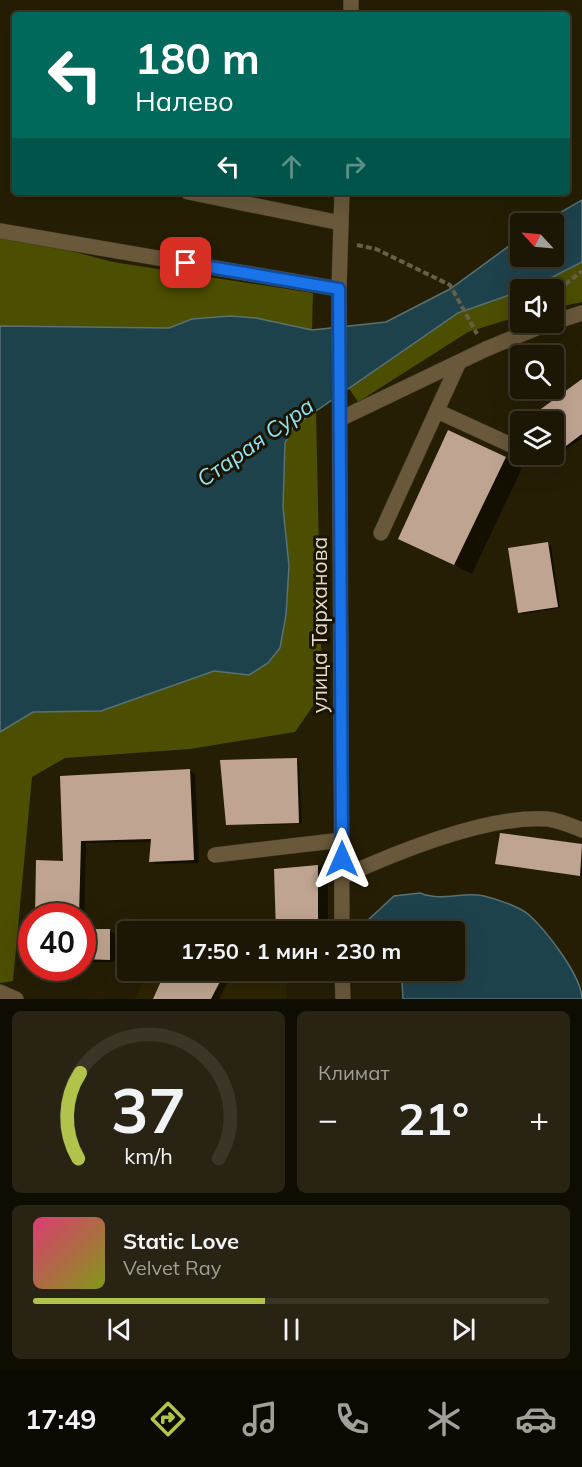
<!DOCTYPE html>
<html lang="ru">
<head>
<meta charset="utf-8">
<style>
	:root { --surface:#1c1604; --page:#292313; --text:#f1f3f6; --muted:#a09f9a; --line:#3a3526; --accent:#b2c34c }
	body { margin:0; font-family:Mulish,sans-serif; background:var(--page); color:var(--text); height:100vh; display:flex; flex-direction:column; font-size:22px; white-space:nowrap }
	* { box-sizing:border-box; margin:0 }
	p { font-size:20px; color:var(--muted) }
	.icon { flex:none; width:33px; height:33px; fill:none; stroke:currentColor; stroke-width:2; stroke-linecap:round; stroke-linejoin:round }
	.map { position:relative; height:999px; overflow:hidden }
	.side { display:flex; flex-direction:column; gap:12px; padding:12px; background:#0f0c02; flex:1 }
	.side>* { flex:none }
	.hud { position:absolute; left:12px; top:12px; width:558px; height:183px; border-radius:6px; box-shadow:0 6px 24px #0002,0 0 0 2px var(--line); background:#00695c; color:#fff; overflow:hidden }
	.needle { width:39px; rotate:296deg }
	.fabs { position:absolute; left:510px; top:213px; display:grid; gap:12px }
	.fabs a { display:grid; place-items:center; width:54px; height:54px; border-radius:6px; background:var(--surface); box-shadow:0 6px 24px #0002,0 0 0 2px var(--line); font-size:30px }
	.speed { position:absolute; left:18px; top:903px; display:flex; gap:12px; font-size:30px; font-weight:700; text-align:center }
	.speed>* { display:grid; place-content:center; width:78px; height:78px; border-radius:50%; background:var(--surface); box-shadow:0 6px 24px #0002,0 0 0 2px var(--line); line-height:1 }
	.speed .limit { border:9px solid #d22; background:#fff; color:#111 }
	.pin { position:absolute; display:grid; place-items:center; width:51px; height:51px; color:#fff; margin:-26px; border-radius:12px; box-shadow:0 3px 9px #0006 }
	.me { position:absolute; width:66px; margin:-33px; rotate:0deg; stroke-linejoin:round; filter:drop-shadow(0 0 4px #0008) }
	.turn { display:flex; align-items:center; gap:21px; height:126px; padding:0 24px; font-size:27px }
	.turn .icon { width:78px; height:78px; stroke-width:2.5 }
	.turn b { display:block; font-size:42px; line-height:51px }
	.lanes { display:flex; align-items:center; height:57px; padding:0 24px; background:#0003; justify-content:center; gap:30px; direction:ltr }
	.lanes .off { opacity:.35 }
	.big { font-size:45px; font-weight:700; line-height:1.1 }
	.side .card { flex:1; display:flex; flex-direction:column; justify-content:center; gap:9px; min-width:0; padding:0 21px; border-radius:9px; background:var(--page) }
	.side .dial { align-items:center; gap:0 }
	.dial svg { height:156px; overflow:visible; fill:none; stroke:var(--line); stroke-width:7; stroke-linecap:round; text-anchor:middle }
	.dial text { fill:var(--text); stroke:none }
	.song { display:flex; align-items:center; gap:18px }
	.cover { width:72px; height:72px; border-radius:9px; background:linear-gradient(135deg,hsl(340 70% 55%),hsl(70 70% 35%)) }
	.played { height:6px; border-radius:3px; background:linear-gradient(90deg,var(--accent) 45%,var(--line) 45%) }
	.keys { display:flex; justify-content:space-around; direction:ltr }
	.heat { display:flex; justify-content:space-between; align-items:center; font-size:33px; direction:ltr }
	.side .tiles { flex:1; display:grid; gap:12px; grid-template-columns:1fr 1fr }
	.card:last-child { grid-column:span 2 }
	.trip { position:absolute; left:117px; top:921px; width:348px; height:60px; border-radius:6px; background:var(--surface); box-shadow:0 6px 24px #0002,0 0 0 2px var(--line); font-weight:700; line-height:60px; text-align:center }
	.tabs { display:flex; height:96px; justify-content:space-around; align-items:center; background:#0b0902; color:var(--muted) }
	.tabs .icon { width:42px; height:42px }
	.tabs .current { color:var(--accent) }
	.tabs b { font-size:27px; color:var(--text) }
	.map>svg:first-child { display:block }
	.built { fill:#2d2402 }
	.forest { fill:#4c4e02 }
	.water { fill:#1e424c; stroke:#597173; stroke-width:1.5 }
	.shadow { fill:#0007 }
	.building { fill:#bfa591 }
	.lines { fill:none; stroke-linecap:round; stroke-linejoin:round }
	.minor-casing { stroke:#3f3921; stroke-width:16 }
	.path { stroke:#66604b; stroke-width:4; stroke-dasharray:6 3; stroke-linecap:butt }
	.minor { stroke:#69583a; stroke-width:15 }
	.route-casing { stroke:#114b97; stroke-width:15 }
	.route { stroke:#1a73e8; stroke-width:10 }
	.labels { text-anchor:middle; stroke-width:6; stroke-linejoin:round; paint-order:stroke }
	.street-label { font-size:21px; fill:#e2decf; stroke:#1b1400 }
	.water-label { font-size:22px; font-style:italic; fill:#91e1f8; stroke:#1b1400 }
</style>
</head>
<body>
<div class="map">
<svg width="582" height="999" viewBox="0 0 582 999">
	<rect width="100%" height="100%" fill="#251e05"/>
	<!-- built -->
	<path class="built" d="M148 971H287L286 999H135Z"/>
	<!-- forest -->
	<g class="forest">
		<path d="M0 237 56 247 113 262 313 293 312 330 192 319 170 328 0 326Z"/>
		<path d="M582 262V302L554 308V290H526Z"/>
		<path d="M520 291V316L468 332 358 402 348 387 458 313Z"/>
		<path d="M316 409 322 693 295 732 190 749 65 758 32 777 13 981 0 983V732L33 712 101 711 214 671 249 675 280 648 286 615 289 566 283 507 285 443 293 427Z"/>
	</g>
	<!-- water -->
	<g class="water">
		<path d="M582 200V262L535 286 458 313 293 427 285 443 283 507 289 566 286 615 280 648 268 663 249 675 214 671 101 711 33 712 0 732V326L169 328 192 319 230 316 256 318 312 330 386 322 450 289 520 238V256H554V224L542 223Z"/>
		<path d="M420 893C441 902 463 891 484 896 496 899 518 906 528 914 545 929 582 976 582 999H403L402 982 389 971 454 970V932L368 931 366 922 394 896Z"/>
	</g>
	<!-- shadow -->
	<g class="shadow">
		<path d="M582 381V438L550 461 544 454H554V422Z"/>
		<path d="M505 458 522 468 472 574 400 538Z"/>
		<path d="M548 544 551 546 560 608 523 614 520 612Z"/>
		<path d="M296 760 299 762 302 824 227 825Z"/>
		<path d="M190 771 195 774 199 863 156 864 151 861 152 842 86 843 84 931H110L116 934 115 962H82V916H36L37 862H65L62 778Z"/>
		<path d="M501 835 582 846V876L500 865 497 863Z"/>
		<path d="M318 866 328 872V932H277Z"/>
		<path d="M168 970H234L219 999H155Z"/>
	</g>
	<!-- building -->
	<g class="building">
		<path d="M582 379V434L554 455V422H523Z"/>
		<path d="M448 430 506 457 454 565 398 539Z"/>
		<path d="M548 542 558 607 518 613 508 548Z"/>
		<path d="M297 758 299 823 226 825 220 760Z"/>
		<path d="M190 769 194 860 149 862 151 839 81 841 79 916H35L36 860 63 861 60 776Z"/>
		<path d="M500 833 582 844 580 876 495 864Z"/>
		<path d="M318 865V932H276L274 869Z"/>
		<path d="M82 929H110V960L82 959Z"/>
		<path d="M166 970H226L211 999H153Z"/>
	</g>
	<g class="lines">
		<!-- minor casing -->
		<g class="minor-casing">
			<g id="minor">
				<path d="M351 15V0"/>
				<path d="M188 192 341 223"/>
				<path d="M342 192 339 289 342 932"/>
				<path d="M0 231 339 289"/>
				<path d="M554 322 582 313"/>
				<path d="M437 411 511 445"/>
				<path d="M340 419 486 349 551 322"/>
				<path d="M381 533 459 362"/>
				<path d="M215 855 342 840"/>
				<path d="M342 877C395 853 488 815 547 819 558 820 572 826 582 830"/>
				<path d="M342 970 343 999"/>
				<path d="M0 992 16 999"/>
			</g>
		</g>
		<!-- path -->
		<g class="path">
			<path d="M368 13 389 15"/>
			<path d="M357 245 376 249 450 285 477 334"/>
			<path d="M554 298 558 290 582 271"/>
		</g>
		<!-- minor -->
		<use href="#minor" class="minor"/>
	</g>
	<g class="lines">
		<!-- route casing -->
		<g class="route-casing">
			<path id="route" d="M186 263 339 289 342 859"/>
		</g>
		<!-- route -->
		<use href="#route" class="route"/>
	</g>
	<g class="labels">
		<!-- street labels -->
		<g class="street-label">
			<text transform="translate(320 625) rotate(-90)" y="7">улица Тарханова</text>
		</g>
		<!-- water labels -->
		<g class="water-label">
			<text transform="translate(255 442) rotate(-35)" y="8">Старая Сура</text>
		</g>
	</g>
</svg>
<div class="fabs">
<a><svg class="needle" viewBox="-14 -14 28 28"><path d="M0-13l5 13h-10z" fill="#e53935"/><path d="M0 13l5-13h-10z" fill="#a09f9a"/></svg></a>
<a><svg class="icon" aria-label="sound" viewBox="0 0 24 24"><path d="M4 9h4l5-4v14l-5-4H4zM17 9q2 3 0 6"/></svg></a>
<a><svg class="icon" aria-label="search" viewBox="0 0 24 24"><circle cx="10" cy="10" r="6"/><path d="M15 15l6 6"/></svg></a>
<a><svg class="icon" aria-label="layers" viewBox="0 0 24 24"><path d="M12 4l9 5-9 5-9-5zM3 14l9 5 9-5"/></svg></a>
</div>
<div class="speed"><div class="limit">40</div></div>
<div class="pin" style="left:186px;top:263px;background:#d93025"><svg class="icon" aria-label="arrive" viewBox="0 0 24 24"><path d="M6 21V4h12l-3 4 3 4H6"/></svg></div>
<svg class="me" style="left:342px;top:859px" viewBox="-20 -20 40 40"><path d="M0-17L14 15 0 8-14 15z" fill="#1a73e8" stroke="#fff" stroke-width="4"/></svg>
<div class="trip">17:50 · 1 мин · 230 m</div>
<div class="hud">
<div class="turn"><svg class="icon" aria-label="left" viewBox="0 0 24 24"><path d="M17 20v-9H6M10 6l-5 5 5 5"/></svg><div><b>180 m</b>Налево</div></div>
<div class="lanes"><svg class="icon" aria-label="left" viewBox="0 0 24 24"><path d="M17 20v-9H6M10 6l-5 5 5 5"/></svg><svg class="icon off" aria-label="ahead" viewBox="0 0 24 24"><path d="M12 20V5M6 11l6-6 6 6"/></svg><svg class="icon off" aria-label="right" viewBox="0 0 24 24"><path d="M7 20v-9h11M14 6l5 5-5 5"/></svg></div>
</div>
</div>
<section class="side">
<div class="tiles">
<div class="card dial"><svg viewBox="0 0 100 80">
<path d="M14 69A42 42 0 1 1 86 69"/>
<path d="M14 69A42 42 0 0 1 15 25" stroke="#b2c34c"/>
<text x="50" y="56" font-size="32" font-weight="700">37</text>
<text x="50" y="72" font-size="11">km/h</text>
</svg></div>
<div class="card"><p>Климат</p>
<div class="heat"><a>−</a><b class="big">21°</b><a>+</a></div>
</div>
<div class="card">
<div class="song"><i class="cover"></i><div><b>Static Love</b><p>Velvet Ray</p></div></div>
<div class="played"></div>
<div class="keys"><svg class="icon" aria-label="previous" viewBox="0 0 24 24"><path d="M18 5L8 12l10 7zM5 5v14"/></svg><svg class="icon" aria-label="pause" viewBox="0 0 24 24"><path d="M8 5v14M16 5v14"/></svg><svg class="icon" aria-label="next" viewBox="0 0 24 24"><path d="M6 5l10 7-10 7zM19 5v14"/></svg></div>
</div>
</div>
</section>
<nav class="tabs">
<b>17:49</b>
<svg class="icon current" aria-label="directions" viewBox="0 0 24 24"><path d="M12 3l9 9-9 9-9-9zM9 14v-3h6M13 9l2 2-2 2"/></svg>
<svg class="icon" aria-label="music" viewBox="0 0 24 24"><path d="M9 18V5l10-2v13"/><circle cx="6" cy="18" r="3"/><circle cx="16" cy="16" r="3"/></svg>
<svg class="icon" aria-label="phone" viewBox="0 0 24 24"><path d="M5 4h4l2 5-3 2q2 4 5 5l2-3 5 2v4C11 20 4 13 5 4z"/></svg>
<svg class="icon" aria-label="climate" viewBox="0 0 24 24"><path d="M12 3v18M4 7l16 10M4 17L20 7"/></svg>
<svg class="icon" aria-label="car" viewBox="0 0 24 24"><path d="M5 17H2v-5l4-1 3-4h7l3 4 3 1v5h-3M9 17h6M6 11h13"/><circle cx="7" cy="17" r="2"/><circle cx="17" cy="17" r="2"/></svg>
</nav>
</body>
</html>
